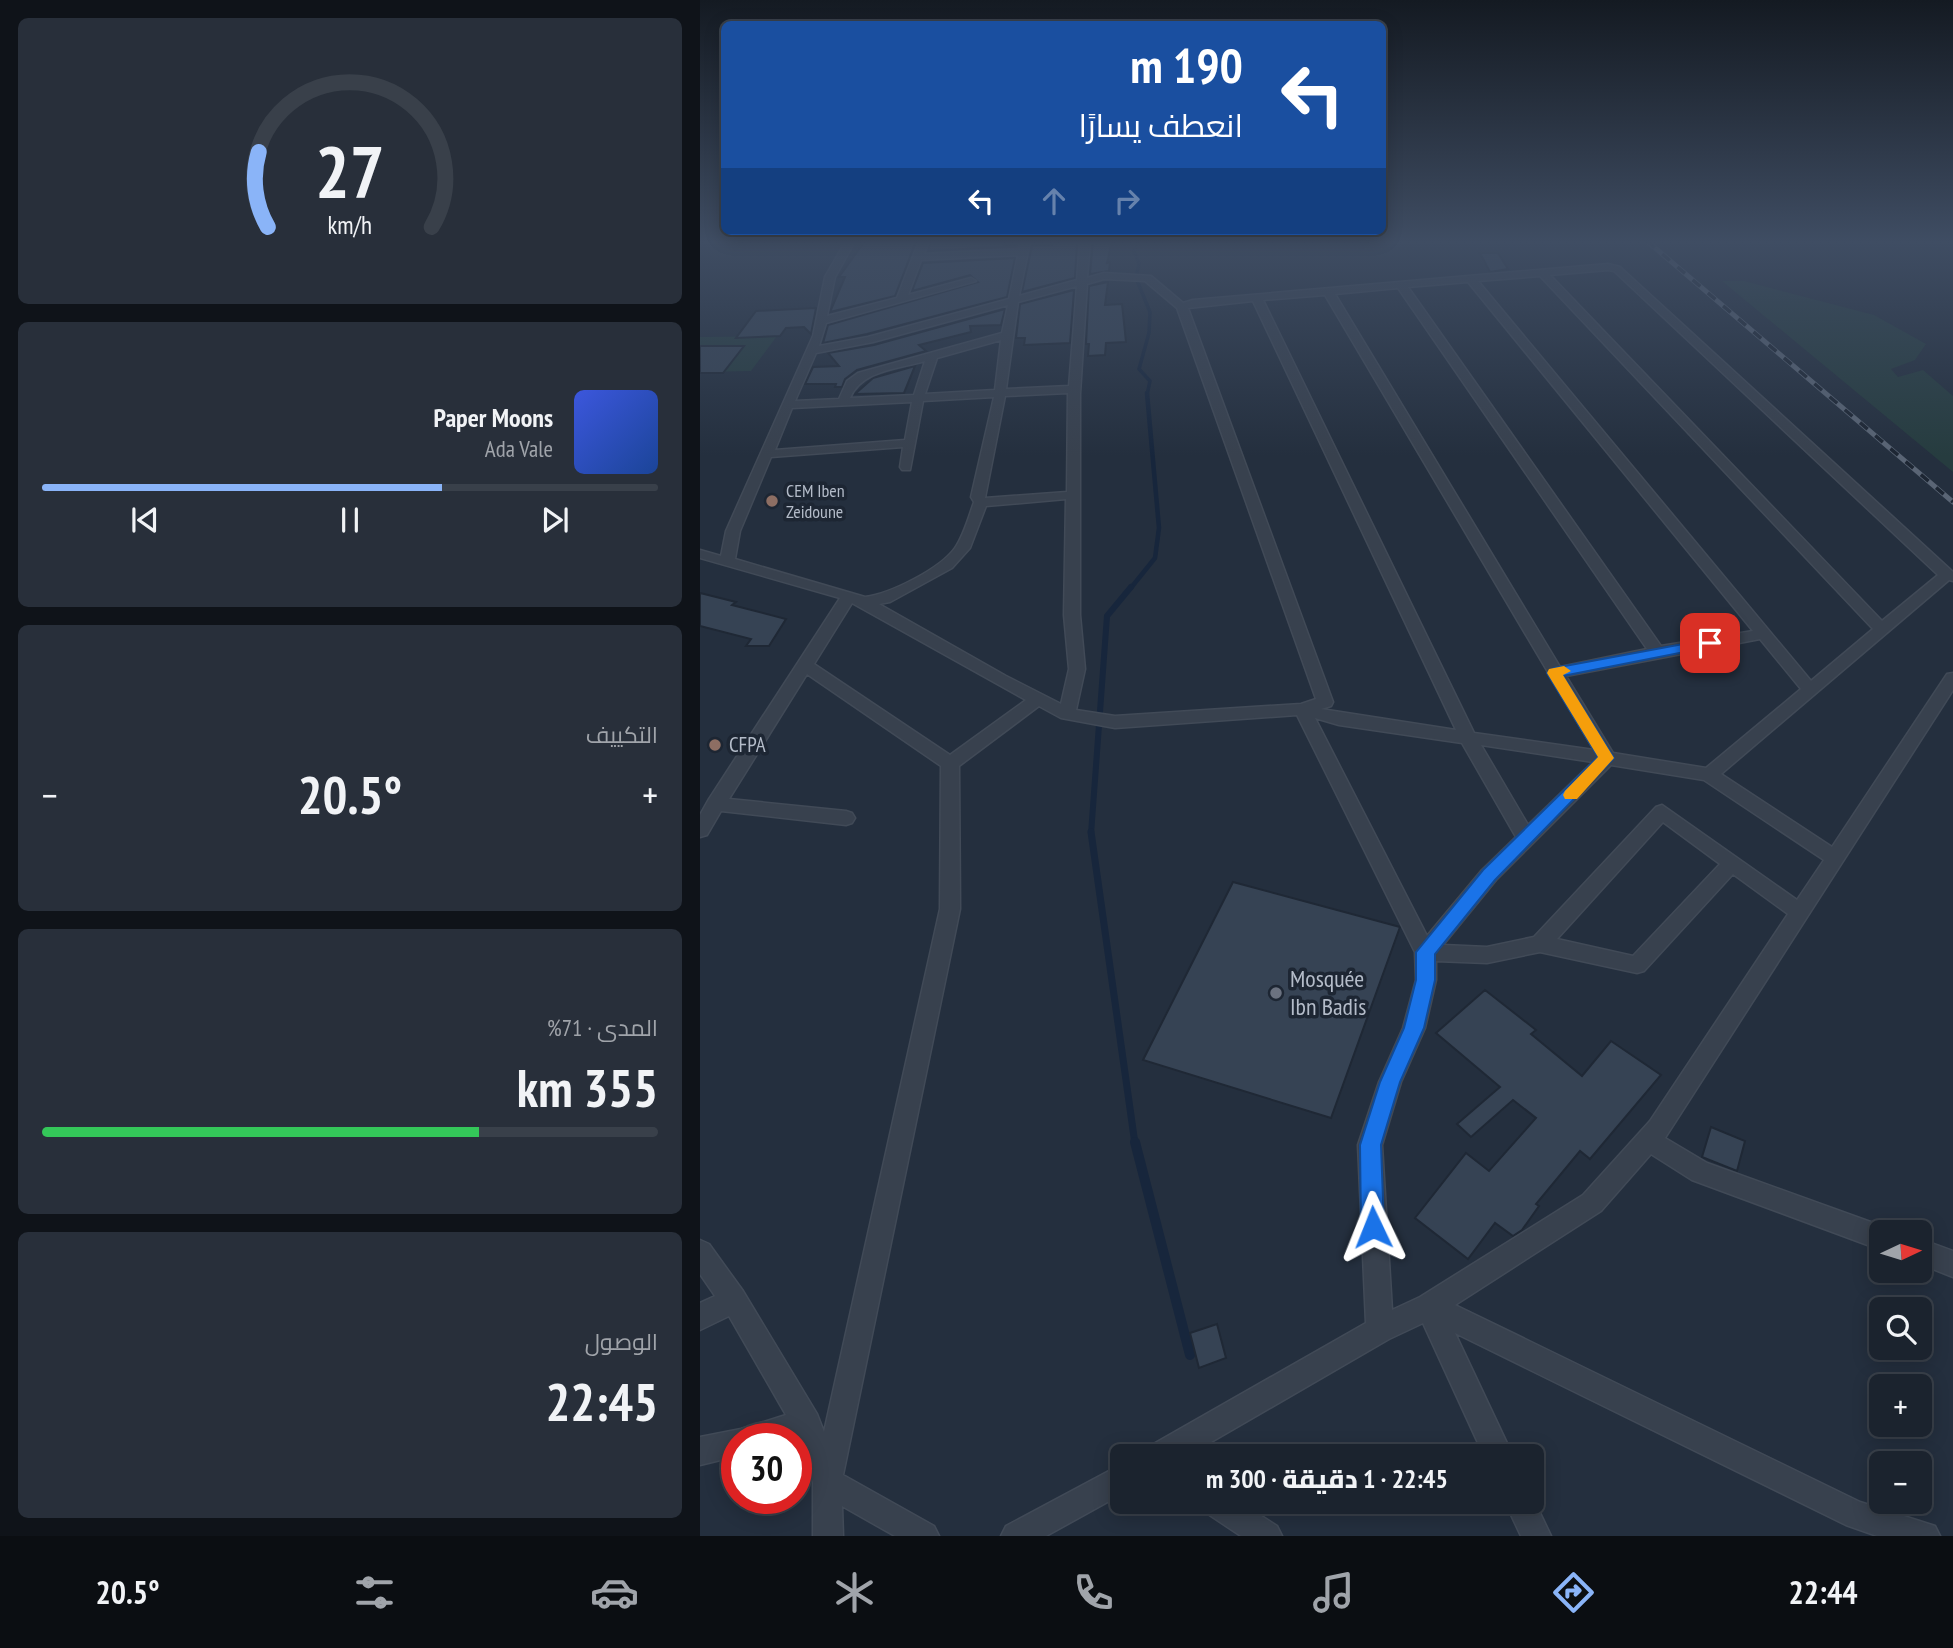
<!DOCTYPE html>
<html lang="ar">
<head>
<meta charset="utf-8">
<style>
	:root { --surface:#1b232e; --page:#282f3a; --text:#f1f3f6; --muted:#a0a4aa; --line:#39404a; --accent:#8ab4f8 }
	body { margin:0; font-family:"PT Sans Narrow",Cairo,sans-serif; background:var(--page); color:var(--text); direction:rtl; height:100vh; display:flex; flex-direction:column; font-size:26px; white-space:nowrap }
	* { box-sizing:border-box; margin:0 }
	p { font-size:23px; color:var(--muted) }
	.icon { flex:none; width:38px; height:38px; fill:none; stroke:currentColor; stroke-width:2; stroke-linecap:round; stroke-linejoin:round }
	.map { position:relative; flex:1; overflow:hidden; direction:ltr }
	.drawer { display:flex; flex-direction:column; gap:18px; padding:18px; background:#0f1319; width:700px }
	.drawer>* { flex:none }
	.hud { position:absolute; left:21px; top:21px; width:665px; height:214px; border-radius:10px; box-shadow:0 4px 18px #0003,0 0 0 2px var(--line); direction:rtl; background:#1a4fa0; color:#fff; overflow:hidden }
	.needle { width:46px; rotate:86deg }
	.fabs { position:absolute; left:1169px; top:1220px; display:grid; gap:14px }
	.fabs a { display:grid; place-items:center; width:63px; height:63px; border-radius:10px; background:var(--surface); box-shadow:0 4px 18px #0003,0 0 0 2px var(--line); font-size:35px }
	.speed { position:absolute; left:21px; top:1423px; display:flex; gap:14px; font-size:35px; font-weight:700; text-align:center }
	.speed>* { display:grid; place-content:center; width:91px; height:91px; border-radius:50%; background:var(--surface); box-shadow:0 4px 18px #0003,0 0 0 2px var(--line); line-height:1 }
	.speed .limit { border:10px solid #d22; background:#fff; color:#111 }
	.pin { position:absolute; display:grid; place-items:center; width:60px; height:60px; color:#fff; margin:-30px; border-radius:14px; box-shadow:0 4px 10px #0006 }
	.me { position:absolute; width:77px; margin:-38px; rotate:358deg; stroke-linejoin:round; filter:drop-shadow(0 0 5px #0008) }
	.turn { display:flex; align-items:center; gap:24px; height:147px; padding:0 28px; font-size:32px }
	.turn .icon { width:91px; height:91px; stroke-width:2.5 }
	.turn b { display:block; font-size:49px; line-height:60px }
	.lanes { display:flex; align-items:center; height:66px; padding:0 28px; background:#0003; justify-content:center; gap:35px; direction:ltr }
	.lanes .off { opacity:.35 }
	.big { font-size:52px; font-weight:800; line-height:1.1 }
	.drawer .card { flex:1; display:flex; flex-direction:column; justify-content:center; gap:10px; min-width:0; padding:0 24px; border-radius:10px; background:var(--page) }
	.drawer .dial { align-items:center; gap:0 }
	.dial svg { height:182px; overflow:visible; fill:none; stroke:var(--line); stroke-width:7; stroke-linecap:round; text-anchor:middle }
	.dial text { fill:var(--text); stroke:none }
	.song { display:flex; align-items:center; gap:21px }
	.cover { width:84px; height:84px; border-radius:10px; background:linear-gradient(135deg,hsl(230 70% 55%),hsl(220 70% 35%)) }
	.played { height:7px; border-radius:4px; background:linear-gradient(90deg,var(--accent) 65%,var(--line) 65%) }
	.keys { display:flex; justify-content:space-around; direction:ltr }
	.heat { display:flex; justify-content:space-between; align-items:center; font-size:38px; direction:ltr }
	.charge { height:10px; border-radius:5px; background:linear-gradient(90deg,#34c759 71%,var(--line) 0) }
	.trip { position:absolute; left:410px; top:1444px; width:434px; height:70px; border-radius:10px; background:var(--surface); box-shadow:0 4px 18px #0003,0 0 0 2px var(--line); font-weight:800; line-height:70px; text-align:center; direction:rtl }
	.dock { display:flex; height:112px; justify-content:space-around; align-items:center; background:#0b0e12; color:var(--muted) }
	.dock .icon { width:49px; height:49px }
	.dock .current { color:var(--accent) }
	.dock b { font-size:32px; color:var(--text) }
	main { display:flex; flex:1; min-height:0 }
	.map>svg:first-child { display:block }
	.green { fill:#263c3f }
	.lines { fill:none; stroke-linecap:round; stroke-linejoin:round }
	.stream-far4 { stroke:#17263c; stroke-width:3.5 }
	.stream-far3 { stroke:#17263c; stroke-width:4.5 }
	.stream-far2 { stroke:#17263c; stroke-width:6 }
	.stream-far1 { stroke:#17263c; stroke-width:7 }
	.stream { stroke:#17263c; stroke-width:10 }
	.building { fill:#364354; stroke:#1f2835; stroke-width:2 }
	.minor-casing { stroke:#414a57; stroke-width:3 }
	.minor { fill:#38414e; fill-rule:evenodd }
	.rail-casing { stroke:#5a6575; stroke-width:5 }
	.rail { stroke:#1d2633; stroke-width:3.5; stroke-dasharray:10; stroke-linecap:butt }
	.route { fill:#1a73e8; stroke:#114b97; stroke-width:2 }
	.slow { fill:#f59e0b }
	.education-dot { fill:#8d6e63; stroke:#1d2633; stroke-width:2.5 }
	.worship-dot { fill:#6b7280; stroke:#1d2633; stroke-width:2.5 }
	.labels { text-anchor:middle; stroke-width:7; stroke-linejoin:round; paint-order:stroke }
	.far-poi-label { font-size:18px; fill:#b4bcc9; stroke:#1d2633; text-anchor:start }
	.poi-label { font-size:21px; fill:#b4bcc9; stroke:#1d2633; text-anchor:start }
	.near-poi-label { font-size:24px; fill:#b4bcc9; stroke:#1d2633; text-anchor:start }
</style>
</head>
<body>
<main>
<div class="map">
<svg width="1253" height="1536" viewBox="0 0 1253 1536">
	<rect width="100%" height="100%" fill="#242f3e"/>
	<!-- green -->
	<g class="green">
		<path d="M1022 281H1044L1174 315 1226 344 1215 360 1191 369 1198 377 1223 370 1253 396V472Z"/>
		<path d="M77 336 51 371 0 372V337Z"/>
	</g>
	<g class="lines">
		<!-- stream-far4 -->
		<path class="stream-far4" d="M438 241 434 251 439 264 436 278 450 312 449 333 439 369 450 381 447 395"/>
		<!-- stream-far3 -->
		<path class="stream-far3" d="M430 589 455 558 459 528 447 393"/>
		<!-- stream-far2 -->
		<path class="stream-far2" d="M391 834 407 616 431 587"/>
		<!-- stream-far1 -->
		<path class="stream-far1" d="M391 832 435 1144"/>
		<!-- stream -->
		<path class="stream" d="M435 1142 490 1355"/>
	</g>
	<!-- building -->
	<g class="building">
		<path d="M165 241H216L195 296 130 312 145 277H139Z"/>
		<path d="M231 241H306L304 246H317L228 251Z"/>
		<path d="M365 241H377L375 278 322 292 332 246 352 245 353 242Z"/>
		<path d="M393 241H412L407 263 410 262 409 271 390 274Z"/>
		<path d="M780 253H798L808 269 790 272Z"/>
		<path d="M315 258 307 297 167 334 123 343 128 325 278 282 270 275 212 291 223 263Z"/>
		<path d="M408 282 405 305 422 304 426 342 406 343 405 355 388 356 389 344H386L389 286Z"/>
		<path d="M374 290 370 343 324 345 325 338H316L320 304Z"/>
		<path d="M116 308 111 334 104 327 86 328 80 336 36 338 56 311Z"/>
		<path d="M305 309 301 325 270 326 271 332 219 345 226 351 157 370 145 379 142 387H135L136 384H105L113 367 139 366 128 353 174 345Z"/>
		<path d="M0 346H44L23 373H0Z"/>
		<path d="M215 366 204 393 155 394 173 378Z"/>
		<path d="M0 593 36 602 32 605 86 619 69 646H46L51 639 0 626Z"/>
		<path d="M533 882 700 927 631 1118 443 1060Z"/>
		<path d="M785 990 836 1030 831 1034 882 1076 911 1041 961 1075 890 1159 880 1151 836 1204 839 1206 822 1230 813 1236 795 1223 768 1259 715 1218 766 1153 789 1171 836 1118 813 1100 771 1137 757 1124 800 1087 736 1033Z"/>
		<path d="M1011 1127 1045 1141 1037 1171 1002 1157Z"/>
		<path d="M517 1324 526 1358 499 1368 490 1333Z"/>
	</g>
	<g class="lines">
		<!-- minor casing -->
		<g class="minor-casing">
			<g id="minor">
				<path d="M146 241H155L135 277 127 316 197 298 219 241H229L224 254 319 249 320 241H330L319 296 377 280 380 241H390L387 278 404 273 451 276 483 303 493 300 908 264 920 267 1253 572V581L1249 580 1021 774 1132 847 1247 674 1253 673V690L965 1138 1007 1163 1190 1229 1191 1232H1181V1250L992 1180 951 1154 901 1211 755 1305 1160 1502 1235 1526 1240 1536H1177L1146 1525 755 1333 813 1456H784L723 1323 689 1339 487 1456H446L450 1446 666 1323 658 1145 679 1082 703 1028 716 980 715 952 597 715 415 728 361 718 339 706 259 766 260 909 143 1475 234 1526 239 1536H195L142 1506 143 1536H113V1482L96 1438H37V1456L0 1465V1437L41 1429 86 1415 29 1316 0 1330V1303L15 1296 0 1274V1240L9 1244 43 1291 117 1414 124 1432 240 909 241 766 107 674 29 799 146 811 152 813 155 818 152 823 146 825 21 811 7 835 0 837V815L9 799 140 598 0 558V550L21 556 26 531 113 336 125 277ZM318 255 309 299 168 337 119 346 126 323 276 281 271 278 208 295 221 260ZM908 270 914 271 1238 575 1182 621 850 275ZM840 276 1173 629 1111 681 778 281ZM404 279 445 281 477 308 616 699 601 704 415 716 376 710 385 669 380 615V394L387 284ZM768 282 1053 631 961 646 708 287ZM377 286 369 386 306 389 318 302ZM698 288 947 649 860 667 635 294ZM625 295 894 750 774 733 563 300ZM553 301 756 730 621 709 631 706 633 702 488 308ZM308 305 302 333 158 373 147 381 139 399 95 401 116 353 173 342ZM301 340 295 390 225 394 237 358ZM225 361 214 395 150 398C162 370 198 369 225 361ZM368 393 367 492 285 498 305 396ZM294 397 271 497 274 502C269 516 264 535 255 548 240 569 190 594 165 597L35 559 40 531 71 457 203 447 200 467 202 470H210L223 401ZM212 402 205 440 75 450 92 408ZM366 499 364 615 369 669 361 704 306 676 179 604 190 602 252 568 270 548 286 506ZM152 603 326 700 250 755 114 664ZM1060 639 1101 689 1006 768 913 753 866 676ZM615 718 639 725 762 743 816 837 782 870 727 936ZM781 745 893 762 828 825ZM911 765 1004 780 1124 860 1097 900 962 805 956 807 834 937 787 947 743 945 796 880ZM963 822 1020 864 933 956 857 939ZM1033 874 1088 914 950 1121 883 1195 720 1297 692 1310 682 1145 701 1082 725 1028 736 980V961L787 963 840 952 937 973 944 971Z"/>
				<path d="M1220 1239 1253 1251V1277L1220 1264Z"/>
				<path d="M422 1464V1494L346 1536H301L306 1526Z"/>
				<path d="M831 1494 851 1536H821L805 1502H831Z"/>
				<path d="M500 1502H540L577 1526 582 1536H541L505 1512Z"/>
			</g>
		</g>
		<!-- minor -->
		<use href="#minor" class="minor"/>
		<!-- rail casing -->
		<g class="rail-casing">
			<path id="rail" d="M947 241 1253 502"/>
		</g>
		<!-- rail -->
		<use href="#rail" class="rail"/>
	</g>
	<!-- sky -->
	<linearGradient id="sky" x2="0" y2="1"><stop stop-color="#141a22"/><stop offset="0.53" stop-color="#3f4d63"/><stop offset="1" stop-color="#3f4d63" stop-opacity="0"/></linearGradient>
	<rect width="1253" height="456" fill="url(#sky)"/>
	<!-- route -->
	<path class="route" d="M1010 639 1015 640V646L863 676 914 758 795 880 735 954V980L724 1028 700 1082 681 1145 684 1227 680 1235 673 1238 665 1235 661 1227 660 1145 680 1082 704 1028 716 980V952L783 870 898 757 847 673 854 668Z"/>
	<!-- slow -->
	<path class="slow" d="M864 666 871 671 863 675 914 758 877 799H865L863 795 865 791 898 757 847 673 849 669Z"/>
	<!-- markers -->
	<g class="education-dot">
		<circle cx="72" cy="501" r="7"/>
		<circle cx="15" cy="745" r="7"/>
	</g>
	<circle class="worship-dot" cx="576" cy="993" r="7"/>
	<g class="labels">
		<!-- far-poi labels -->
		<g class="far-poi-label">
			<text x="86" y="497">CEM Iben<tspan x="86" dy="21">Zeidoune</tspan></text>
		</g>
		<!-- poi labels -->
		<g class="poi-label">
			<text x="29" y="752">CFPA</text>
		</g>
		<!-- near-poi labels -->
		<g class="near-poi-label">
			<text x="590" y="987">Mosquée<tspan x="590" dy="28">Ibn Badis</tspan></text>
		</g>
	</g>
</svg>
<div class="fabs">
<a><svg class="needle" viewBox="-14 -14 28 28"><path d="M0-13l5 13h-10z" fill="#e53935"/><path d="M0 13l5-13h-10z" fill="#a0a4aa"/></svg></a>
<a><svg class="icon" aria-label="search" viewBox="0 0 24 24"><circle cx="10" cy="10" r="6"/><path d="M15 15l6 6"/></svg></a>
<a>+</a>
<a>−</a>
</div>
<div class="speed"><div class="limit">30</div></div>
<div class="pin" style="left:1010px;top:643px;background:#d93025"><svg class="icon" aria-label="arrive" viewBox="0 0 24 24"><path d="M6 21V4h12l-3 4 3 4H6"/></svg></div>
<svg class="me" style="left:673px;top:1227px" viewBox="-20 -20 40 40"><path d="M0-17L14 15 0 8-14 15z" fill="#1a73e8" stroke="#fff" stroke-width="4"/></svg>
<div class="trip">22:45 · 1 دقيقة · 300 m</div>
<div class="hud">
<div class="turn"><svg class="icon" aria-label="left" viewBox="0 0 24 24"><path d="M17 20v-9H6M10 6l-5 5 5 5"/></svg><div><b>190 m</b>انعطف يسارًا</div></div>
<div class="lanes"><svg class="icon" aria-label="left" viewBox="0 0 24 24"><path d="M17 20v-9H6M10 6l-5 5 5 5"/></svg><svg class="icon off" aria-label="ahead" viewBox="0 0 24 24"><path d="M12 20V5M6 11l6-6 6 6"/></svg><svg class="icon off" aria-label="right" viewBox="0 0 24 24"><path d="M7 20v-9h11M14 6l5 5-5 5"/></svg></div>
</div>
</div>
<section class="drawer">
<div class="card dial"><svg viewBox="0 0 100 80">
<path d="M14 69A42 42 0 1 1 86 69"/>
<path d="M14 69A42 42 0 0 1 10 36" stroke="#8ab4f8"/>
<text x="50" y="56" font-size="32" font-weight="700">27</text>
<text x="50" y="72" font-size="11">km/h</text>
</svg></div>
<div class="card">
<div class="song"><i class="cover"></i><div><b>Paper Moons</b><p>Ada Vale</p></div></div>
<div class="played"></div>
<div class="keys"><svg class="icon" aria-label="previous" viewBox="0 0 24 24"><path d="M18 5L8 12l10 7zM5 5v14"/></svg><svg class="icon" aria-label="pause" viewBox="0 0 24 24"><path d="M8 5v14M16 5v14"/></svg><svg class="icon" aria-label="next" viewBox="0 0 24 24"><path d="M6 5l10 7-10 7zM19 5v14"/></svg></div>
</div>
<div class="card"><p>التكييف</p>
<div class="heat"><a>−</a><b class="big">20.5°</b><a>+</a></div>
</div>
<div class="card"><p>المدى · 71%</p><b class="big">355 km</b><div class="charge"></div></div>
<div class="card"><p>الوصول</p><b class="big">22:45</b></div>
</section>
</main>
<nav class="dock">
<b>22:44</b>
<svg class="icon current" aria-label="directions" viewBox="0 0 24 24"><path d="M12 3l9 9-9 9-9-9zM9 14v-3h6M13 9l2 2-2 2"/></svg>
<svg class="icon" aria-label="music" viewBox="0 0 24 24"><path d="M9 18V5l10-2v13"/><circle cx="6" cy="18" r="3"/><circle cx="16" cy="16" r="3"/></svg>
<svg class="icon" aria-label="phone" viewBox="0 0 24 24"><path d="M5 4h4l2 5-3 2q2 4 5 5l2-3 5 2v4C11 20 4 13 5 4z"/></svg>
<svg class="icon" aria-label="climate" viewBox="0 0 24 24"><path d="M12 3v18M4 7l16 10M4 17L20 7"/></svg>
<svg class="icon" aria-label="car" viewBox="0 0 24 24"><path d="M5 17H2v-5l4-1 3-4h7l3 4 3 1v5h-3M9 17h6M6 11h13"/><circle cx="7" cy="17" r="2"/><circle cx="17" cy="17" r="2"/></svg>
<svg class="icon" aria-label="filters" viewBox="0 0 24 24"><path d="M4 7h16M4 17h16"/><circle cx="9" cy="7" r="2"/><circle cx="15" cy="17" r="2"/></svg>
<b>20.5°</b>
</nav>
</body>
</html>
